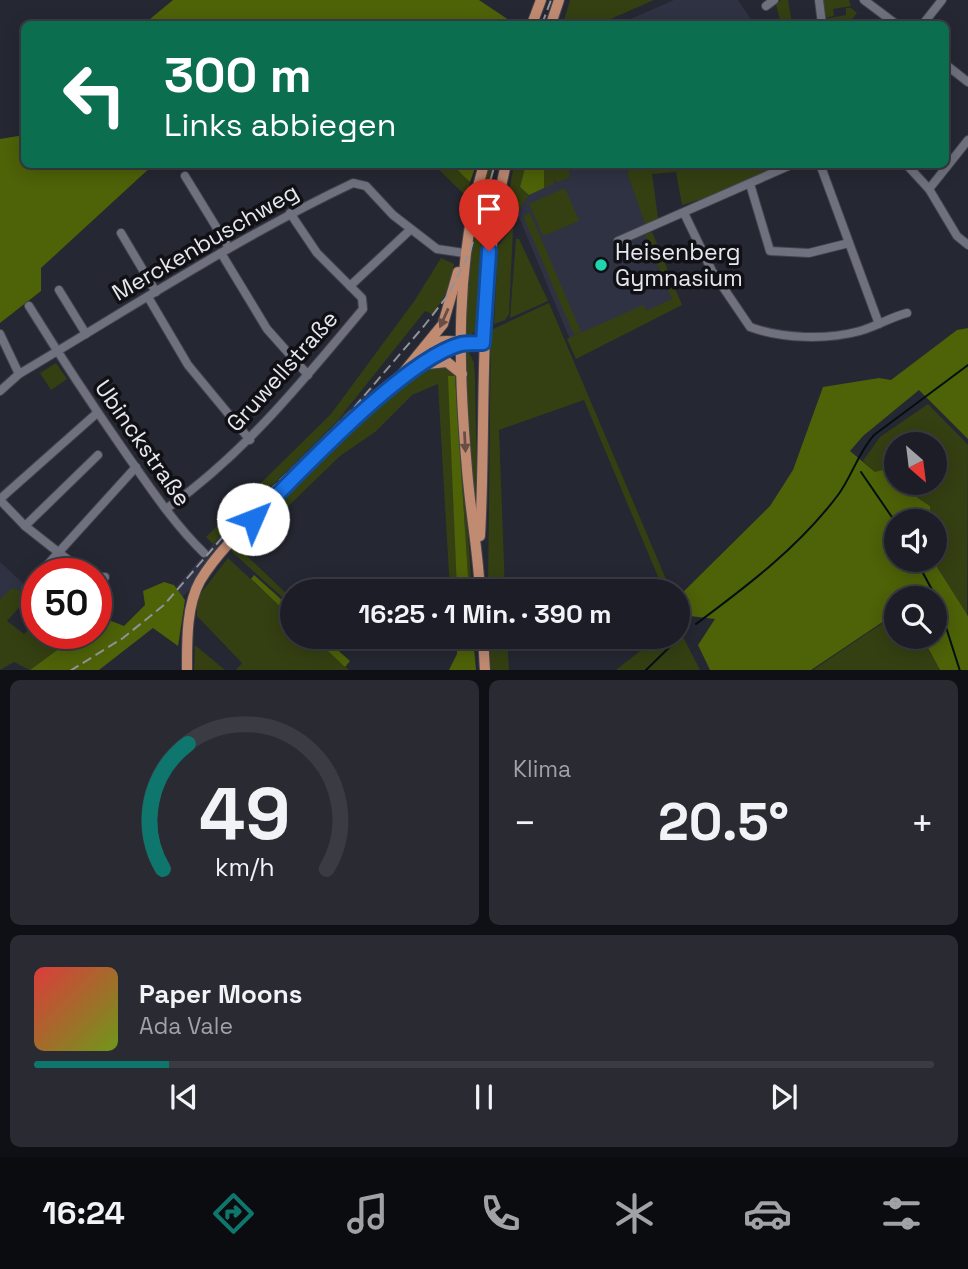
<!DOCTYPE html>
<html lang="de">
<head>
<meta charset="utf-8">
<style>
	:root { --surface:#1c1d26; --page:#292a32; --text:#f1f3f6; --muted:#a0a2a7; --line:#3a3b43; --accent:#0f766e }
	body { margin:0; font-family:"Space Grotesk",sans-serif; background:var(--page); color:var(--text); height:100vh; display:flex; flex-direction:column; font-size:26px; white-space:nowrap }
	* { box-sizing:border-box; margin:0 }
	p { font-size:23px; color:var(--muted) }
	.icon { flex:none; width:38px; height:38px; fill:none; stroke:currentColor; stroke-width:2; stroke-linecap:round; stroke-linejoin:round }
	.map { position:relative; height:670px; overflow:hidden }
	.drawer { display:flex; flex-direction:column; gap:10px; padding:10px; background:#0f1015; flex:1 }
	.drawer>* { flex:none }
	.hud { position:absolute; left:21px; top:21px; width:928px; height:147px; border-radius:10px; box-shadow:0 4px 18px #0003,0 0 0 2px var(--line); background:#0b6e4f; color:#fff; overflow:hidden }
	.needle { width:46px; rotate:152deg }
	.buttons { position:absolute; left:884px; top:432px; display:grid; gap:14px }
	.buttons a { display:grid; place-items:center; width:63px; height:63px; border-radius:50%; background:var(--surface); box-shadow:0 4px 18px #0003,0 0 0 2px var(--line); font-size:35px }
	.speed { position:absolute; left:21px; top:558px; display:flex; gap:14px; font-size:35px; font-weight:700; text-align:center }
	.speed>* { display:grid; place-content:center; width:91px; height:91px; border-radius:50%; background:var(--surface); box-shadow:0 4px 18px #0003,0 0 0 2px var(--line); line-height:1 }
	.speed .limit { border:10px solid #d22; background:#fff; color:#111 }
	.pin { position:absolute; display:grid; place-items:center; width:60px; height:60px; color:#fff; margin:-72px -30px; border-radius:50% 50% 50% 0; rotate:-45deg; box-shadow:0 0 7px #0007 }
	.pin .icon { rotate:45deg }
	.me { position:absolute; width:77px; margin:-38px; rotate:46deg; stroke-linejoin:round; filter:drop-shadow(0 0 5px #0008) }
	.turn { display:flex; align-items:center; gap:24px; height:147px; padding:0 28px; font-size:32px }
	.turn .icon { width:91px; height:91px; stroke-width:2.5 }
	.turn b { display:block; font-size:49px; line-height:60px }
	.big { font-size:52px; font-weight:700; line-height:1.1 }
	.drawer .tile { flex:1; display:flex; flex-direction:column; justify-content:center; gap:10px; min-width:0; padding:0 24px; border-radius:10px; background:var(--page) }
	.drawer .dial { align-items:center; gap:0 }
	.dial svg { height:182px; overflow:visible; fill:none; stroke:var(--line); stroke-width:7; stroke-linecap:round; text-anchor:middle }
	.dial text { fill:var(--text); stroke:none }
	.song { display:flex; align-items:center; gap:21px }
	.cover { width:84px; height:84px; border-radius:10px; background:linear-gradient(135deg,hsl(0 70% 55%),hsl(80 70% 35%)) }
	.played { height:7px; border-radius:4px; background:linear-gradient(90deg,var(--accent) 15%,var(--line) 15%) }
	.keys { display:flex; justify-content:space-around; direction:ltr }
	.heat { display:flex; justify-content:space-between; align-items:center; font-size:38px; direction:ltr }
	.drawer .tiles { flex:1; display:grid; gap:10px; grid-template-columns:1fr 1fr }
	.tile:last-child { grid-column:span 2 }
	.trip { position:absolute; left:280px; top:579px; width:410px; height:70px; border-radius:35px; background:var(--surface); box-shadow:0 4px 18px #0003,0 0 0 2px var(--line); font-weight:700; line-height:70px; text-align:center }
	.tab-bar { display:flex; height:112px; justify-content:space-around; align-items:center; background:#0b0c0f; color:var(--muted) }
	.tab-bar .icon { width:49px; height:49px }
	.tab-bar .current { color:var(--accent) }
	.tab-bar b { font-size:32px; color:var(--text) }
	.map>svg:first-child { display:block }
	.built { fill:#2f3242 }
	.green { fill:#344012 }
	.forest { fill:#4e6208 }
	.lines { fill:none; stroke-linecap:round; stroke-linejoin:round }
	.stream { stroke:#031012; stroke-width:2 }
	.minor-casing { stroke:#43444c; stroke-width:10 }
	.major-casing { stroke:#43444c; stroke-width:12 }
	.minor { stroke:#6f717e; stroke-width:8 }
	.major { stroke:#c18b72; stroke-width:10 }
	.rail { stroke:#91929b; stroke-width:2; stroke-dasharray:10 5; stroke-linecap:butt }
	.oneway { fill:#684e44 }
	.route-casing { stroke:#114b97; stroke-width:18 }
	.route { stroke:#1a73e8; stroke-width:12 }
	.poi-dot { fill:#1fd5b0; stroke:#101015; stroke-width:2.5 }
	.labels { text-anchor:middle; stroke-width:7; stroke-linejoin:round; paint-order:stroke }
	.street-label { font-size:23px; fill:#e7e8ef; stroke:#101015 }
	.poi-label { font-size:23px; fill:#e7e8ef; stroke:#101015; text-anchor:start }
</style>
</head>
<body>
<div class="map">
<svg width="968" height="671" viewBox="0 0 968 671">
	<rect width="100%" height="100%" fill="#252732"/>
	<!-- built -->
	<g class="built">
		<path d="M674 0H738L754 24H619Z"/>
		<path d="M532 165H632L627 173 679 304 577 356 516 210Z"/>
		<path d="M371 387 378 393 173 607 64 671 160 606 213 544Z"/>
		<path d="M0 562 25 585 0 614Z"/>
	</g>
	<!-- green -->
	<g class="green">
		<path d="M570 0H654L599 24H563Z"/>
		<path d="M781 0H788L792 24H781L776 4Z"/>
		<path d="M822 0H849L851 6 833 9 834 16 824 18Z"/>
		<path d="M846 8H851L857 13 848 24H825L824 19 846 15Z"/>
		<path d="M434 165H452L470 182 467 197Z"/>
		<path d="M488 165H494L480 215 490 217 478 329 464 340 469 248Z"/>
		<path d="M514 165H526L520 187 529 195 514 217 507 200Z"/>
		<path d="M561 165H569L570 177 558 182 553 180 554 184 544 188V169L560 170Z"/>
		<path d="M632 165H779L708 197 682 205 676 172 652 174 658 218 646 226 627 173Z"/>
		<path d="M565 188 579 221 543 236 529 204Z"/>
		<path d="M504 206 513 225 499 241Z"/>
		<path d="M530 213 581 332 574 335 523 216Z"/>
		<path d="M513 228 509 314 505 320 494 324 498 246Z"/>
		<path d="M652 232 682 305 576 359 567 339 643 305 646 311 672 299 645 235Z"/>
		<path d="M516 239H519L548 301 510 318Z"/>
		<path d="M441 258 454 264C452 285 445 298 432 314L425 311 338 420 213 544 206 537 331 414 415 300Z"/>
		<path d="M549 303 671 591H664L584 400 499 430 505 591H488L491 330Z"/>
		<path d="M468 350 474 363 475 378 478 546 464 351Z"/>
		<path d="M56 363 67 379 51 390 40 373Z"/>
		<path d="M443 365 457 377 472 591H469L455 376H449L457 591H450L438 384 412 395 375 432 340 456 242 551 292 599V606L232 552 231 548C271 508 395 374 443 365Z"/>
		<path d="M928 404 968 445 967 615 937 567 934 522 930 521V506L897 483H934V444H896V482L875 472 863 461 880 437Z"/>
		<path d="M228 558 292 618V637H313L349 670H236L242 663 197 616V598Z"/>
		<path d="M12 588 31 594 7 621 24 634 37 622V634H51L64 645 30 670 14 662 0 670V600Z"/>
		<path d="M896 614V637H921L940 670H813Z"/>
		<path d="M677 625 700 670H616L658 637H677Z"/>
		<path d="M489 637H507L509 670H491Z"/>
		<path d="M195 645 225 670H194Z"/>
	</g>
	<!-- forest -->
	<g class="forest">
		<path d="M173 0H479L515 24H144Z"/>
		<path d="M24 135V164L153 165 41 268V291L0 323V139Z"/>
		<path d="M526 164 549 167 544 169V188L529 195 520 187Z"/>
		<path d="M452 165H476L470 182Z"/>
		<path d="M968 328V439L919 390 863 436 850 451 875 472 891 468 893 481 930 506V521L896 522V560H934L935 557 937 567 968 616V670H940L922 637H934V598H896V613L811 670H710L698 645 715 619 690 616 686 619 677 598 770 506 793 470 823 387 879 378 891 380 957 330Z"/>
		<path d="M448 376H455L469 591H457Z"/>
		<path d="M254 575 292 609V618L251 579Z"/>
		<path d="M164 582 174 585 185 600 178 646 153 628 99 670H30L64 645 51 634H96V615L124 626 145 605 143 591Z"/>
		<path d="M313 637H323L350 661 345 667Z"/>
		<path d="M457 637H473L476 670H449L457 654Z"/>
	</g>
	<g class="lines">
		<!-- stream -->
		<g class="stream">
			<path d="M861 472 896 523"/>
			<path d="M916 560 937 599 960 671"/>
			<path d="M696 624C747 586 799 547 838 495 852 476 858 453 874 435L968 365"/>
			<path d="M645 671 684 633"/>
		</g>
		<!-- minor casing -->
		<g class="minor-casing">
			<g id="minor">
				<path d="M819 0 822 24"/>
				<path d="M864 0 896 24"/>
				<path d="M766 6 774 0"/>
				<path d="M923 24 942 0"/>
				<path d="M945 64 968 82"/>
				<path d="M820 164 879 324"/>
				<path d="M906 164 929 189 957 236 968 245"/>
				<path d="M185 176 229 248"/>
				<path d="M750 184 770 251 809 253 849 243"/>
				<path d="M929 189 968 140"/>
				<path d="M684 213 712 271 750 327C783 339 827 340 860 331 877 326 891 317 907 313"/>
				<path d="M121 233 156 292"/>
				<path d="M618 241 793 164"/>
				<path d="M221 253 267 329 308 375"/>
				<path d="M350 286 410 230"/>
				<path d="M59 290 86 334"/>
				<path d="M148 297 188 365 250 440"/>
				<path d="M29 306C60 356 93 406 127 455 151 489 174 524 204 553"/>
				<path d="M0 334 19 374"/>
				<path d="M0 391 19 374C129 309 237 238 353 183L366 186 393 215 437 249 464 253"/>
				<path d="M0 499 97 413"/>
				<path d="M0 500 25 526 86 574"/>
				<path d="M166 509C244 454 302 382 363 309L362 298 317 253 290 213"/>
				<path d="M25 526 98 455"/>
				<path d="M39 574 136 467"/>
				<path d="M96 577H105"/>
				<path d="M26 589 37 577"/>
			</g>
		</g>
		<!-- major casing -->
		<g class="major-casing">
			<g id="major">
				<path d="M532 24 541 0"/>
				<path d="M551 24 559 0"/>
				<path d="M431 343C448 338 464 344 483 343"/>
				<path d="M427 364 447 362 462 374"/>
				<path d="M403 373 443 324 458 272"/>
				<path d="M480 536C487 411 476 288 506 164"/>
				<path d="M480 592C478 550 470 510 467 469 458 366 455 263 484 164"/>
				<path d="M483 637 485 671"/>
				<path d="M187 671C187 643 186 606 200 581 221 546 255 518 283 490 337 437 391 375 461 344"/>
			</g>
		</g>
		<!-- minor -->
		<use href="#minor" class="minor"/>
		<!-- major -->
		<use href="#major" class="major"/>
		<!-- rail -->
		<g class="rail">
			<path d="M542 24 551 0"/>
			<path d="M70 671 123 638 164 605 227 532 352 410 424 326 448 295 470 252 495 164"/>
		</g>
	</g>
	<!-- one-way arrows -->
	<defs><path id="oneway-solid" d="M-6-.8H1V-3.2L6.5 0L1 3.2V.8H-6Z" transform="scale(1.75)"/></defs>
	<g class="oneway">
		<use href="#oneway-solid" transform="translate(444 318) rotate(114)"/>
		<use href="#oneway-solid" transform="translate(465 442) rotate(87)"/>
	</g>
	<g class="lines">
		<!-- route casing -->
		<g class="route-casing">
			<path id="route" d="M253 519C298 475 404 359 461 344 468 343 476 343 483 343L489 251"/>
		</g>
		<!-- route -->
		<use href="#route" class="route"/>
	</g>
	<!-- markers -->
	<circle class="poi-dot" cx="601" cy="265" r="7"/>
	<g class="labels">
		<!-- street labels -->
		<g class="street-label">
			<text transform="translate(205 242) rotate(-30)" y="8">Merckenbuschweg</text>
			<text transform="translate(282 371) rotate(-48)" y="8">Gruwellstraße</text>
			<text transform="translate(143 443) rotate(55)" y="8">Ubinckstraße</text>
		</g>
		<!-- poi labels -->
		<g class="poi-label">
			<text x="615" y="260">Heisenberg<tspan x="615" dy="26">Gymnasium</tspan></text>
		</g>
	</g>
</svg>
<div class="buttons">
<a><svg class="needle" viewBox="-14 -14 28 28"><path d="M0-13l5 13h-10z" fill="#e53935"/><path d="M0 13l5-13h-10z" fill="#a0a2a7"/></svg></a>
<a><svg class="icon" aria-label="sound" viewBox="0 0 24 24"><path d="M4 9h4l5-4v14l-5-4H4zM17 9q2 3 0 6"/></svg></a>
<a><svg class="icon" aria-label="search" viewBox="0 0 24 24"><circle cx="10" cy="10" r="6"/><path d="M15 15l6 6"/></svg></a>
</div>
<div class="speed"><div class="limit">50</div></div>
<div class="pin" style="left:489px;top:251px;background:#d93025"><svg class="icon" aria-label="arrive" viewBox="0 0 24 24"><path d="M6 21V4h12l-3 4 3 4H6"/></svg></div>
<svg class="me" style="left:253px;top:519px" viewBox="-20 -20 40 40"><circle r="19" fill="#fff"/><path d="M0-13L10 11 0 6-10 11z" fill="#1a73e8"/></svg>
<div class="trip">16:25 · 1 Min. · 390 m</div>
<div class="hud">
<div class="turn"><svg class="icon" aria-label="left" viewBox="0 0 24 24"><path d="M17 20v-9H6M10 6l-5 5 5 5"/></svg><div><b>300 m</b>Links abbiegen</div></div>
</div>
</div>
<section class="drawer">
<div class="tiles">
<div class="tile dial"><svg viewBox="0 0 100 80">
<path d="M14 69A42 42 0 1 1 86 69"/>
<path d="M14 69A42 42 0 0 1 25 14" stroke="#0f766e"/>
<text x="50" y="56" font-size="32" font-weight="700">49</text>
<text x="50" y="72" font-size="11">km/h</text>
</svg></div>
<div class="tile"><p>Klima</p>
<div class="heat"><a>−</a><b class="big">20.5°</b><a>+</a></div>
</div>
<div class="tile">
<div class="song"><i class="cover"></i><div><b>Paper Moons</b><p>Ada Vale</p></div></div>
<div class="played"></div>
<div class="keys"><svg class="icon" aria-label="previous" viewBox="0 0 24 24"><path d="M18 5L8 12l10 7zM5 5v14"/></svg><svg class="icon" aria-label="pause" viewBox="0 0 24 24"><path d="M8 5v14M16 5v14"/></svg><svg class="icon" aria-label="next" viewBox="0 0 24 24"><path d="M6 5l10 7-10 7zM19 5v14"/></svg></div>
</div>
</div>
</section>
<nav class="tab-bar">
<b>16:24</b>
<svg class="icon current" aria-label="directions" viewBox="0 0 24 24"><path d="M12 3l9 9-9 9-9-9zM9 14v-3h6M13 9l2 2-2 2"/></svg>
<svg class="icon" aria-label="music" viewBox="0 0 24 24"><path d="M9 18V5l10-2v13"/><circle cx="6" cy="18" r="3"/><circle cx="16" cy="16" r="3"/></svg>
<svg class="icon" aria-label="phone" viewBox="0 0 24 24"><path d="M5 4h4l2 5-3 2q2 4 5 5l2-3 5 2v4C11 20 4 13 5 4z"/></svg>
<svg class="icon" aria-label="climate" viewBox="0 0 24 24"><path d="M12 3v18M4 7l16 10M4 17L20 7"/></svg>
<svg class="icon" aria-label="car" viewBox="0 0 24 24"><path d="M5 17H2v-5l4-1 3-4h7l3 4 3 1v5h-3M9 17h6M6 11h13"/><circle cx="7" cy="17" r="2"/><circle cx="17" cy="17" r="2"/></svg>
<svg class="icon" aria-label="filters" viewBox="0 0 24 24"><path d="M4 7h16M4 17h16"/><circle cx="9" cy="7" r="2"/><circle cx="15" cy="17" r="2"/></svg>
</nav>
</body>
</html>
